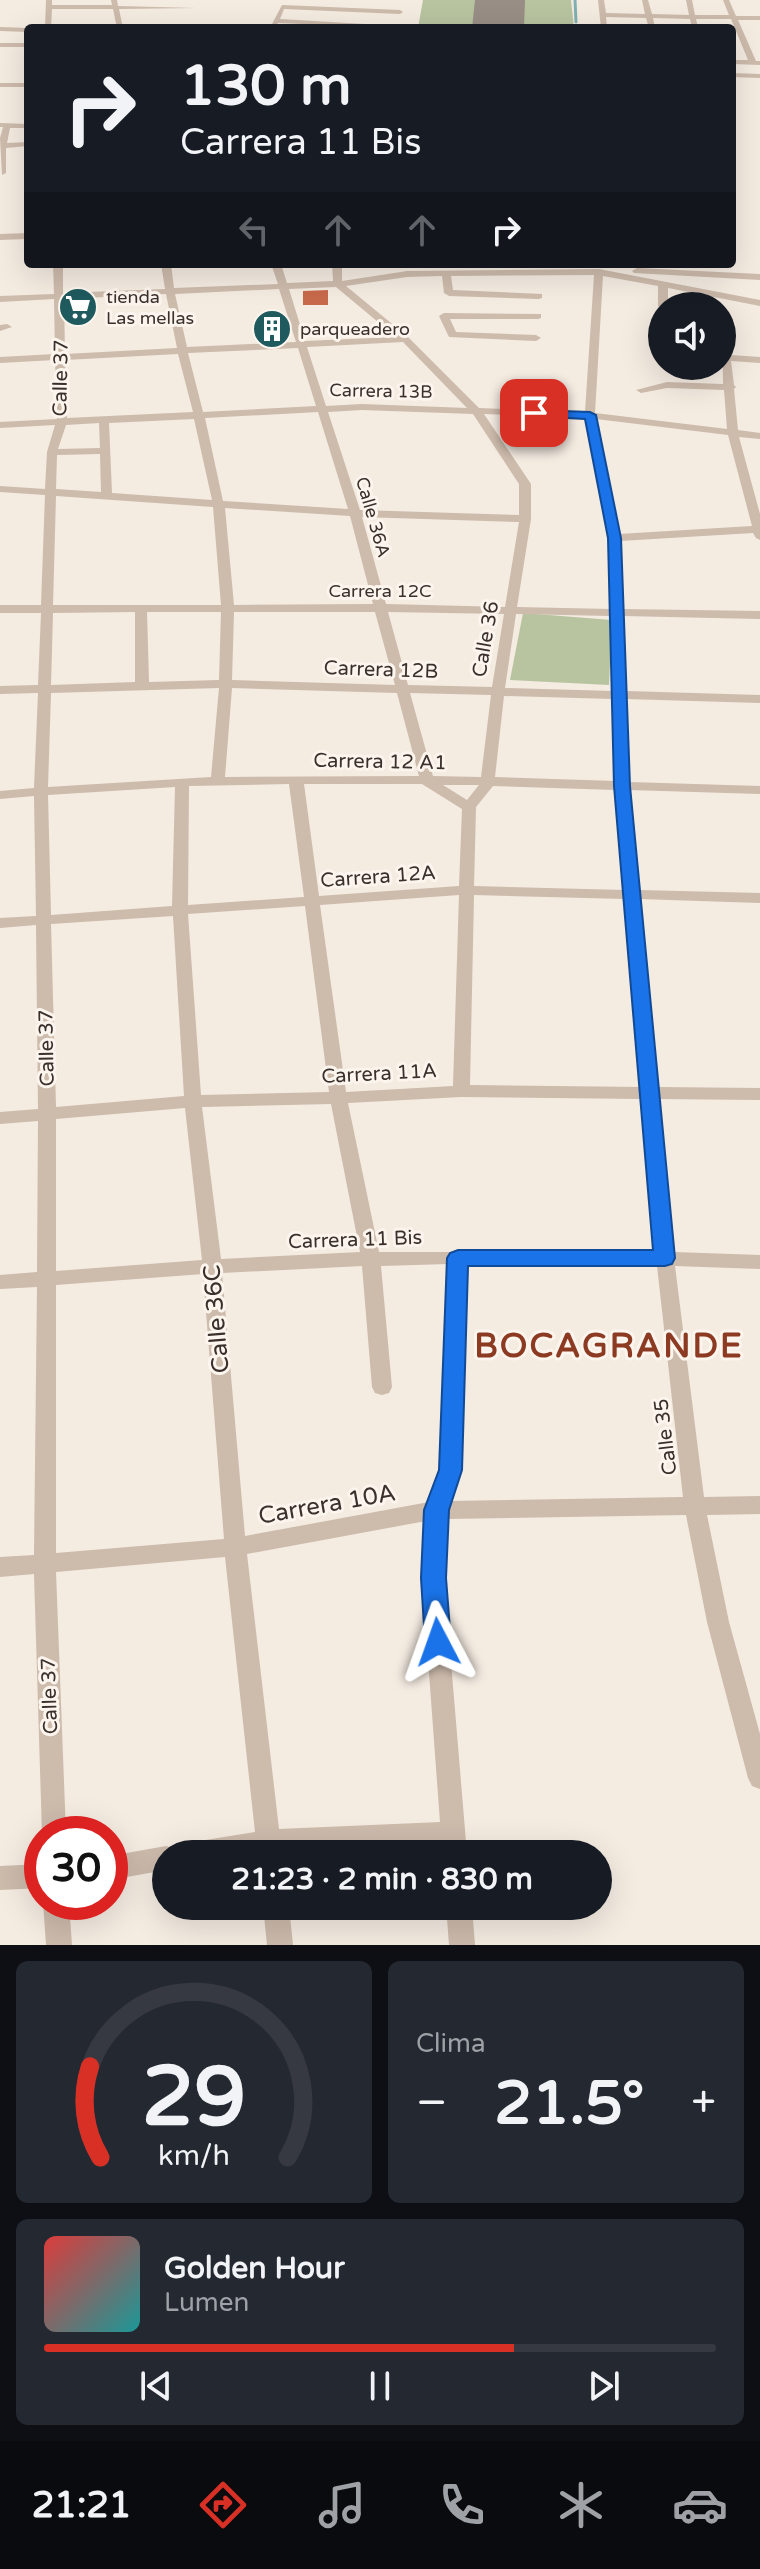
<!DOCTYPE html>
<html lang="es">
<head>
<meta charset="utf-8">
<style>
	:root { --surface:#171b24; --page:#242831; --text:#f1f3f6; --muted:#9ea1a6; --line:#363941; --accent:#d93025 }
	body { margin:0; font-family:"Varela Round",sans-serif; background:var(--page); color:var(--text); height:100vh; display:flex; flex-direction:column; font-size:30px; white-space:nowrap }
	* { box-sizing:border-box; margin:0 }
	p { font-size:26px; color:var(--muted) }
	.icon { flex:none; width:44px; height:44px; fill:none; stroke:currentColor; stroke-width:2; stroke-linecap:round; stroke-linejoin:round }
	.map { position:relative; height:1945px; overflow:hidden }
	.panel { display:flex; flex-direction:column; gap:16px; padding:16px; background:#0d0f14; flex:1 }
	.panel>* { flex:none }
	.guide { position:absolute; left:24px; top:24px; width:712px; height:244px; border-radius:8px; box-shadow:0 8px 32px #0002; background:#171b24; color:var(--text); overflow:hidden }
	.controls { position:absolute; left:648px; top:292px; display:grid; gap:16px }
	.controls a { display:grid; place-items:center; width:88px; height:88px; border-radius:50%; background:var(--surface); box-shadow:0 8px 32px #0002; font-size:40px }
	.speed { position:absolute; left:24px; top:1816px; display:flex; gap:16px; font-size:40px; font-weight:700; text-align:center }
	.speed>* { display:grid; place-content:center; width:104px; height:104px; border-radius:50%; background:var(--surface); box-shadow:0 8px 32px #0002; line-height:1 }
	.speed .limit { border:12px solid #d22; background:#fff; color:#111 }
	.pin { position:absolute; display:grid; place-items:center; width:68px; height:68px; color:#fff; margin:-34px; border-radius:16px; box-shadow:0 4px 12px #0006 }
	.me { position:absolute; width:88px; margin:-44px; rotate:356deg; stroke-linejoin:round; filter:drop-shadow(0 0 6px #0008) }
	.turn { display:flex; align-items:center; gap:28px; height:168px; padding:0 24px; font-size:36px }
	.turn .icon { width:104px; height:104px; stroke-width:2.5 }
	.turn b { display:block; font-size:56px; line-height:68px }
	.lanes { display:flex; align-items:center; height:76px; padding:0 24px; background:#0003; justify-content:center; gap:40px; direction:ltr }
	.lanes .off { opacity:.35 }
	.big { font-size:60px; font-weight:700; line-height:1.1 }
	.panel .card { flex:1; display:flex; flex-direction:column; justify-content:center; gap:12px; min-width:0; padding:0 28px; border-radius:12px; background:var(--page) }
	.panel .dial { align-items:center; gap:0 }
	.dial svg { height:208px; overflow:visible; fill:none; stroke:var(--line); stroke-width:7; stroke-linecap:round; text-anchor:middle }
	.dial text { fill:var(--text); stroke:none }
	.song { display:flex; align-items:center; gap:24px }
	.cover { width:96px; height:96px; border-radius:12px; background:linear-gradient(135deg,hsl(0 70% 55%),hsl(180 70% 35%)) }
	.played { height:8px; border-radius:4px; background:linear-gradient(90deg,var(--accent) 70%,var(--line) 70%) }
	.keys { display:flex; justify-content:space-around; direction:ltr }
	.heat { display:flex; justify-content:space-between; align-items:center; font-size:44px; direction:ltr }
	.panel .tiles { flex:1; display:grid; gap:16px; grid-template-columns:1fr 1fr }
	.card:last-child { grid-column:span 2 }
	.trip { position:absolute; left:152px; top:1840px; width:460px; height:80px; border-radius:40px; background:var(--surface); box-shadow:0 8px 32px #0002; font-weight:700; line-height:80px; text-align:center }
	.tab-bar { display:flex; height:128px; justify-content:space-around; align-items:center; background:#090b0e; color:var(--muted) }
	.tab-bar .icon { width:56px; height:56px }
	.tab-bar .active { color:var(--accent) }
	.tab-bar b { font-size:36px; color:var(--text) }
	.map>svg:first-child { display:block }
	.green { fill:#b8c4a0 }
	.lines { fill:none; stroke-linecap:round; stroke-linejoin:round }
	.stream { stroke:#7fb0b2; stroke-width:3 }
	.runway { fill:#988e86; fill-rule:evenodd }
	.building { fill:#c8694b }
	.street { fill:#cdbbac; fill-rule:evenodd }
	.route { fill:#1a73e8; stroke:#114b97; stroke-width:2 }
	.labels { text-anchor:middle; stroke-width:6; stroke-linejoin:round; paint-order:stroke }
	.far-poi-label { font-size:18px; fill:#3b302b; stroke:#fbf5ee; text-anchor:start }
	.far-street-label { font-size:18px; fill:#3b302b; stroke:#fbf5ee }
	.street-label { font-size:20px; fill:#3b302b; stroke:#fbf5ee }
	.near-street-label { font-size:24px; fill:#3b302b; stroke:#fbf5ee }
	.near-district-label { font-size:34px; font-weight:bold; letter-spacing:2px; fill:#8c3b22; stroke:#fbf5ee }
</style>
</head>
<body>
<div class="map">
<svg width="760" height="1945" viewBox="0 0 760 1945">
	<rect width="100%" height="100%" fill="#f4ebe1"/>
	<!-- green -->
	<g class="green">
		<path d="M423 0H485L483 28H418Z"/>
		<path d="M518 0H571L574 28H517Z"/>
		<path d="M523 613 612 620 609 685 510 680Z"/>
	</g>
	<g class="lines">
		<!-- stream -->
		<path class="stream" d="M575 0 576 22"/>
		<!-- runway -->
		<path class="runway" d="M475 0H525L524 28H472Z"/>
	</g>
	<!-- building -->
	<path class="building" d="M328 290V305H303V291Z"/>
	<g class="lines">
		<!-- street -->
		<g class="street">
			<path d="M46 0H52V5H112L111 0H117L118 6 196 8 119 9 123 28H117L113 9H52L51 28H45Z"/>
			<path d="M598 0H604L606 13 645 14 642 0H648L652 14 689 15 686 0H692L695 15H729L723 0H729L736 16H760V20H738L756 61H760V65L732 64V60H748L731 19H696L698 28H692L690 19 653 18 655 28H649L646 18 606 17 607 28H601Z"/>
			<path d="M282 5 400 10 403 12 400 14 284 9 280 19 399 26 396 28 278 23 276 28H270Z"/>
			<path d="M0 27 28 28V32L0 31Z"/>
			<rect x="0" y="43" width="28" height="4"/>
			<path d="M732 73 760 74V78L732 77Z"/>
			<rect x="0" y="83" width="28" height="4"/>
			<path d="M0 123 28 124V128H10L7 143 28 142V146L6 148V173L2 175 0 138 3 127H0Z"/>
			<path d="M28 233V239L0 240V234Z"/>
			<path d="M53 264H63V293L165 289 161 264H171L174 288 278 284 271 264H281L287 283 333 281 332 264H342V281L407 271 599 269 760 300V306L668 288V306H662V309L658 306V286L603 276 595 413 727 429 724 390 667 388 641 393 636 390 667 382 723 384 722 313 727 316 731 355 760 357V363L731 361 734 385 736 387 734 389 738 430 760 433V439L739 437 760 514V540L756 538 753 533 620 541 622 609 760 611V619L623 616 626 691 760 695V703L626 699 629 782 760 786V794L629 790 639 890 760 893V903L640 899 658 1087 760 1088V1100L659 1099 674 1252 760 1255V1269L675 1266 704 1497 760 1496V1514L707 1515 729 1622 760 1734V1789L752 1786 748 1778 707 1622 686 1515 447 1519 444 1578 467 1854H443L442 1846 282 1854H181L184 1845 193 1842 255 1832 225 1557 56 1572 66 1834 42 1835 34 1574 0 1577V1557L34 1555 37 1287 0 1289V1275L37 1272 38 1121 0 1124V1112L38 1109 36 925 0 928V918L36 916 34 796 0 799V791L34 788 38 693 0 694V686L38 685 41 613H0V605H41L45 495 0 492V486L45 489 47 452 55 425 0 428V422L57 419 55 360 0 363V357L55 354 54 299 0 302V296L54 294ZM594 275 585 412 479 408 408 337 346 286 407 277 442 276 444 293 449 296 539 299 542 298V294L453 290 451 276ZM336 287 396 337 305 341 289 289ZM279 289 296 342 187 347 175 294ZM166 294 177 348 65 354 64 299ZM403 342 467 408 362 404 326 406 307 347ZM298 348 316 406 203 412 188 353ZM178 354 193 412 67 418 65 360ZM362 410 473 414 519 484V515L360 510 328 412ZM318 412 348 509 223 501 205 418ZM484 414 585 418 608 538 610 609 517 607 531 519V484ZM194 419 212 500 112 493 109 423ZM596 419 728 435 752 526 619 534ZM99 423 100 448 58 449 66 425ZM100 454 101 492 56 489 57 455ZM56 496 213 507 221 605H53ZM225 508 350 516 373 604 234 605ZM362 517 519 522 505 607 386 604ZM135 612V682L51 685 53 613ZM147 612H221L219 680 149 682ZM234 612H375L395 685 232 680ZM388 612 504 614 492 687 408 685ZM516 614 610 616 612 691 505 688ZM219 688 211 777 48 787 51 693ZM232 688 397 693 419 776 225 777ZM410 693 491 695 481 777 433 776ZM504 696 613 699 615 781 495 777ZM289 784 304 897 188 905 189 786ZM304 784H422L462 809 459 886 319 896ZM443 785H479L467 800ZM493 786 615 790 624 890 474 886 476 807ZM175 787 172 906 51 915 48 795ZM459 895 453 1086 346 1092 320 905ZM474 895 625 899 641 1087 470 1085ZM305 906 329 1092 201 1095 188 914ZM173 916 184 1096 56 1107 51 924ZM461 1097 642 1099 655 1252H379L348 1103ZM331 1104 360 1252 221 1259 202 1107ZM185 1108 202 1260 56 1271V1119ZM448 1264 441 1470 429 1502 245 1536 222 1273 362 1266 372 1387 375 1393 382 1395 389 1393 392 1387 381 1266ZM467 1264 657 1266 683 1497 451 1501 461 1470ZM203 1274 224 1539 56 1553V1285ZM426 1521 422 1578 440 1822 279 1829 247 1554Z"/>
			<path d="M637 268 760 274V280L634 273 632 271Z"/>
			<path d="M444 313 541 314V318L538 319H450L456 332 536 335 541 338 536 341 449 337 439 316Z"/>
			<path d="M0 325 7 324 12 327 0 331Z"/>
			<path d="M166 1846 175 1849 177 1854H166V1870L110 1880V1856Z"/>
			<path d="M42 1864V1888L0 1890V1866Z"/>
			<path d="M43 1902H69L72 1945H46Z"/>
			<path d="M263 1906H289L293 1945H267Z"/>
			<path d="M446 1906H472L475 1945H449Z"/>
		</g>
	</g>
	<!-- route -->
	<path class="route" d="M534 410 590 412 596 415 621 538 630 786 675 1258 672 1264 665 1266H468L462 1470 449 1510 446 1578 451 1642 447 1650 438 1654 429 1650 425 1642 421 1578 424 1510 439 1470 447 1258 450 1253 458 1250H653L614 786 608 538 585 419 530 416 528 413Z"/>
	<!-- icons -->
	<defs>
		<g id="supermarket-disc" transform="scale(2)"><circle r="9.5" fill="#1f5a5e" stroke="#fbf5ee"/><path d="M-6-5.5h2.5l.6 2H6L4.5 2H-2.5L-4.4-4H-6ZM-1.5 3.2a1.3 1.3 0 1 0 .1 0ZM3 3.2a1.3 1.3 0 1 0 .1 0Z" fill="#fff"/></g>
		<g id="building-disc" transform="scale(2)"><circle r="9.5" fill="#1f5a5e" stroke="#fbf5ee"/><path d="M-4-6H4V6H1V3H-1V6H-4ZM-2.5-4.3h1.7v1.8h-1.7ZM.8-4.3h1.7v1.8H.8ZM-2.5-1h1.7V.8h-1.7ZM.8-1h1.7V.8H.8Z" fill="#fff"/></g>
	</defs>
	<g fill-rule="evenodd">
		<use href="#supermarket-disc" x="78" y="307"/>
		<use href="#building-disc" x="272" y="329"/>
	</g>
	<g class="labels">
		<!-- far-poi labels -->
		<g class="far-poi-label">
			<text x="106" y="303">tienda<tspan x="106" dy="21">Las mellas</tspan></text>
			<text x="300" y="335">parqueadero</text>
		</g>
		<!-- far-street labels -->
		<g class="far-street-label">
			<text transform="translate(381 391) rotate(1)" y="6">Carrera 13B</text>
			<text transform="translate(373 517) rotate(74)" y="6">Calle 36A</text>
			<text x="380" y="597">Carrera 12C</text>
		</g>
		<!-- street labels -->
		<g class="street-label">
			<text transform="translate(60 378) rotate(-89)" y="7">Calle 37</text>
			<text transform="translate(485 639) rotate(-80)" y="7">Calle 36</text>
			<text transform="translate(381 669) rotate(2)" y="7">Carrera 12B</text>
			<text transform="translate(380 761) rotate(1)" y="7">Carrera 12 A1</text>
			<text transform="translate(378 876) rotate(-4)" y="7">Carrera 12A</text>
			<text transform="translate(46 1048) rotate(-91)" y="7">Calle 37</text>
			<text transform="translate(379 1073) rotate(-3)" y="7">Carrera 11A</text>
			<text transform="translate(355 1239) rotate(-2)" y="7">Carrera 11 Bis</text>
			<text transform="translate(665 1437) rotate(-97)" y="7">Calle 35</text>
			<text transform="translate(49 1696) rotate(-92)" y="7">Calle 37</text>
		</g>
		<!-- near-street labels -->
		<g class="near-street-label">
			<text transform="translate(216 1319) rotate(-95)" y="8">Calle 36C</text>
			<text transform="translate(327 1504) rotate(-10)" y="8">Carrera 10A</text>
		</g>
		<!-- near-district labels -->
		<g class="near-district-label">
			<text x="609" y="1357">BOCAGRANDE</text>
		</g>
	</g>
</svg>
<div class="controls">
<a><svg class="icon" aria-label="sound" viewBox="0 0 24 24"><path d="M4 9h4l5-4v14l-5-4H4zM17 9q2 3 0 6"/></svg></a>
</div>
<div class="speed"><div class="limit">30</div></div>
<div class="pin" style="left:534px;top:413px;background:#d93025"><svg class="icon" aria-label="arrive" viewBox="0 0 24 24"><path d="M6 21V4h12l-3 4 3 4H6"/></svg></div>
<svg class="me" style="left:438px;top:1642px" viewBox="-20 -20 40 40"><path d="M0-17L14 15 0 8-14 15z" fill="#1a73e8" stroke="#fff" stroke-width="4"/></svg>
<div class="trip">21:23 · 2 min · 830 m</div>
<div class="guide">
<div class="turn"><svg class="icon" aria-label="right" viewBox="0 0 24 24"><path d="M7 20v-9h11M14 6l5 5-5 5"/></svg><div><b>130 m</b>Carrera 11 Bis</div></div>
<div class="lanes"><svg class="icon off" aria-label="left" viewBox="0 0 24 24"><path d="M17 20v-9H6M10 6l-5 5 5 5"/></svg><svg class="icon off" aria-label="ahead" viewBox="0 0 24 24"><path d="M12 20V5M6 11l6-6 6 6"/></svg><svg class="icon off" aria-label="ahead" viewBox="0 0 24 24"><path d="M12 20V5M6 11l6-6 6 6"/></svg><svg class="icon" aria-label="right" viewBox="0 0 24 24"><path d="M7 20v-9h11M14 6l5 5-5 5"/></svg></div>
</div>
</div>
<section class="panel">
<div class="tiles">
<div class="card dial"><svg viewBox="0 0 100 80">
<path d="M14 69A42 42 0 1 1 86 69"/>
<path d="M14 69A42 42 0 0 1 10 34" stroke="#d93025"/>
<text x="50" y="56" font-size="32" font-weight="700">29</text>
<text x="50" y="72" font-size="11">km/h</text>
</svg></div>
<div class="card"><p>Clima</p>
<div class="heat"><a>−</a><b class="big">21.5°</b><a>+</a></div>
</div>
<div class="card">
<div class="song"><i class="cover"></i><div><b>Golden Hour</b><p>Lumen</p></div></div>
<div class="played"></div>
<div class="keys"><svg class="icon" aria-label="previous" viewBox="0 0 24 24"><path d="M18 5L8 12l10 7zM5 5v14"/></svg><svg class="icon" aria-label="pause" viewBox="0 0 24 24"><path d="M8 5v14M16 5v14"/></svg><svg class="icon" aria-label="next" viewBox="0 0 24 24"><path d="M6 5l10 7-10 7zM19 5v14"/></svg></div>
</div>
</div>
</section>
<nav class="tab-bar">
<b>21:21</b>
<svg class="icon active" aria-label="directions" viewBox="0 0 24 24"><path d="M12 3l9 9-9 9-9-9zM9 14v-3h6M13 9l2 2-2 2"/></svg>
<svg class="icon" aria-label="music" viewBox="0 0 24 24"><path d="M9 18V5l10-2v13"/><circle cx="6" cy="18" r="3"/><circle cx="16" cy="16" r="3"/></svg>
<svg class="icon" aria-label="phone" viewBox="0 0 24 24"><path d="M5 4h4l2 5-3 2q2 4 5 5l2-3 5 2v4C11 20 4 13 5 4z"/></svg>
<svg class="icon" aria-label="climate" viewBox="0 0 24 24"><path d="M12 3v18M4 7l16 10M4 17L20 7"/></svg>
<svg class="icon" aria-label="car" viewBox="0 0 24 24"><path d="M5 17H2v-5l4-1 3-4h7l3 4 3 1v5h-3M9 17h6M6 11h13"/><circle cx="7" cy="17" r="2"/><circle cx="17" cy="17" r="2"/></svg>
</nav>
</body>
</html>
